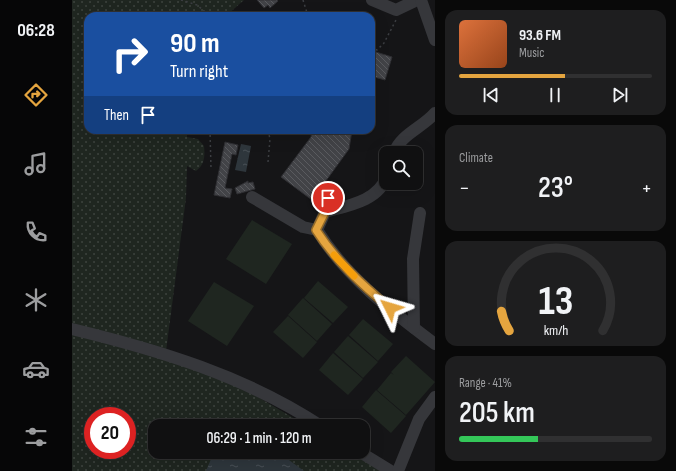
<!DOCTYPE html>
<html lang="en">
<head>
<meta charset="utf-8">
<style>
	:root { --surface:#101011; --page:#1e1e1f; --text:#f1f3f6; --muted:#9c9d9f; --line:#303031; --accent:#e5a53f }
	body { margin:0; font-family:"Sofia Sans Condensed",sans-serif; background:var(--page); color:var(--text); height:100vh; display:flex; flex-direction:column; font-size:15px; white-space:nowrap }
	* { box-sizing:border-box; margin:0 }
	p { font-size:13px; color:var(--muted) }
	.icon { flex:none; width:22px; height:22px; fill:none; stroke:currentColor; stroke-width:2; stroke-linecap:round; stroke-linejoin:round }
	.map { position:relative; flex:1; overflow:hidden }
	.panel { display:flex; flex-direction:column; gap:10px; padding:10px; background:#090909; width:241px }
	.panel>* { flex:none }
	.hud { position:absolute; left:12px; top:12px; width:291px; height:122px; border-radius:12px; box-shadow:0 4px 16px #0002,0 0 0 1px var(--line); background:#1a4fa0; color:#fff; overflow:hidden }
	.buttons { position:absolute; left:307px; top:146px; display:grid; gap:8px }
	.buttons a { display:grid; place-items:center; width:44px; height:44px; border-radius:8px; background:var(--surface); box-shadow:0 4px 16px #0002,0 0 0 1px var(--line); font-size:20px }
	.speed { position:absolute; left:12px; top:407px; display:flex; gap:8px; font-size:20px; font-weight:700; text-align:center }
	.speed>* { display:grid; place-content:center; width:52px; height:52px; border-radius:50%; background:var(--surface); box-shadow:0 4px 16px #0002,0 0 0 1px var(--line); line-height:1 }
	.speed .limit { border:6px solid #d22; background:#fff; color:#111 }
	.pin { position:absolute; display:grid; place-items:center; width:34px; height:34px; color:#fff; margin:-17px; border:2px solid #fff; border-radius:50%; box-shadow:0 1px 4px #0007 }
	.me { position:absolute; width:44px; margin:-22px; rotate:310deg; stroke-linejoin:round; filter:drop-shadow(0 0 3px #0008) }
	.turn { display:flex; align-items:center; gap:14px; height:84px; padding:0 20px; font-size:18px }
	.turn .icon { width:52px; height:52px; stroke-width:2.5 }
	.turn b { display:block; font-size:28px; line-height:34px }
	.then { display:flex; align-items:center; height:38px; padding:0 20px; background:#0003; gap:8px; font-size:15px }
	.big { font-size:30px; font-weight:600; line-height:1.1 }
	.panel .widget { flex:1; display:flex; flex-direction:column; justify-content:center; gap:6px; min-width:0; padding:0 14px; border-radius:12px; background:var(--page) }
	.panel .dial { align-items:center; gap:0 }
	.dial svg { height:104px; overflow:visible; fill:none; stroke:var(--line); stroke-width:7; stroke-linecap:round; text-anchor:middle }
	.dial text { fill:var(--text); stroke:none }
	.song { display:flex; align-items:center; gap:12px }
	.cover { width:48px; height:48px; border-radius:6px; background:linear-gradient(135deg,hsl(20 70% 55%),hsl(20 70% 35%)) }
	.played { height:4px; border-radius:2px; background:linear-gradient(90deg,var(--accent) 55%,var(--line) 55%) }
	.keys { display:flex; justify-content:space-around; direction:ltr }
	.heat { display:flex; justify-content:space-between; align-items:center; font-size:22px; direction:ltr }
	.charge { height:6px; border-radius:3px; background:linear-gradient(90deg,#34c759 41%,var(--line) 0) }
	.trip { position:absolute; left:76px; top:419px; width:222px; height:40px; border-radius:12px; background:var(--surface); box-shadow:0 4px 16px #0002,0 0 0 1px var(--line); font-weight:600; line-height:40px; text-align:center }
	main { display:flex; flex:1; min-height:0 }
	.menu { display:flex; flex-direction:column; width:72px; justify-content:space-around; align-items:center; background:#060607; color:var(--muted) }
	.menu .icon { width:28px; height:28px }
	.menu .selected { color:var(--accent) }
	.menu b { font-size:18px; color:var(--text) }
	.map>svg:first-child { display:block }
	.grass { fill:url(#grass-dots); fill-rule:evenodd }
	.garden { fill:#1f2620 }
	.water { fill:url(#water-ripples) }
	.building { fill:url(#building-back-hatch); stroke:#2f2f33 }
	.lines { fill:none; stroke-linecap:round; stroke-linejoin:round }
	.path { stroke:#3c3e42; stroke-width:1.5; stroke-dasharray:2 3; stroke-linecap:butt }
	.minor { stroke:#36373b; stroke-width:12 }
	.route-casing { stroke:#956b29; stroke-width:10 }
	.route { stroke:#e5a53f; stroke-width:7 }
	.slow { stroke:#f59e0b; stroke-width:7 }
</style>
</head>
<body>
<main>
<nav class="menu">
<b>06:28</b>
<svg class="icon selected" aria-label="directions" viewBox="0 0 24 24"><path d="M12 3l9 9-9 9-9-9zM9 14v-3h6M13 9l2 2-2 2"/></svg>
<svg class="icon" aria-label="music" viewBox="0 0 24 24"><path d="M9 18V5l10-2v13"/><circle cx="6" cy="18" r="3"/><circle cx="16" cy="16" r="3"/></svg>
<svg class="icon" aria-label="phone" viewBox="0 0 24 24"><path d="M5 4h4l2 5-3 2q2 4 5 5l2-3 5 2v4C11 20 4 13 5 4z"/></svg>
<svg class="icon" aria-label="climate" viewBox="0 0 24 24"><path d="M12 3v18M4 7l16 10M4 17L20 7"/></svg>
<svg class="icon" aria-label="car" viewBox="0 0 24 24"><path d="M5 17H2v-5l4-1 3-4h7l3 4 3 1v5h-3M9 17h6M6 11h13"/><circle cx="7" cy="17" r="2"/><circle cx="17" cy="17" r="2"/></svg>
<svg class="icon" aria-label="filters" viewBox="0 0 24 24"><path d="M4 7h16M4 17h16"/><circle cx="9" cy="7" r="2"/><circle cx="15" cy="17" r="2"/></svg>
</nav>
<div class="map">
<svg width="363" height="471" viewBox="0 0 363 471">
	<defs>
		<pattern id="grass-dots" width="8" height="8" patternUnits="userSpaceOnUse"><rect width="8" height="8" fill="#1f2620"/><path d="M2 2h.1M6 6h.1" fill="none" stroke="#3d433e" stroke-width="1.8" stroke-linecap="round"/></pattern>
		<pattern id="water-ripples" width="26" height="14" patternUnits="userSpaceOnUse"><rect width="26" height="14" fill="#2e363c"/><path d="M2 4q2-2 4 0t4 0M15 11q2-2 4 0t4 0" fill="none" stroke="#495056"/></pattern>
		<pattern id="building-back-hatch" width="6" height="6" patternUnits="userSpaceOnUse"><rect width="6" height="6" fill="#424347"/><path d="M-1 5l2 2M0 0l6 6M5-1l2 2" fill="none" stroke="#5a5b5f"/></pattern>
	</defs>
	<rect width="100%" height="100%" fill="#151517"/>
	<!-- grass -->
	<path class="grass" d="M0 0H172L154 16H16V130H115V137L126 139 132 146C133 155 133 165 124 171L115 166 114 198 93 359 157 380 235 426H83V452H279L311 471H0ZM21 416H55V450H21Z"/>
	<!-- garden -->
	<g class="garden">
		<path d="M180 220 220 244 194 284 154 259Z"/>
		<path d="M246 281 276 307 261 323 232 298Z"/>
		<path d="M142 282 182 306 155 346 116 321Z"/>
		<path d="M231 298 260 324 245 341 216 315Z"/>
		<path d="M216 316 245 342 231 358 201 332Z"/>
		<path d="M291 319 321 344 306 361 277 335Z"/>
		<path d="M276 336 306 362 291 378 262 352Z"/>
		<path d="M261 353 291 379 276 395 247 370Z"/>
		<path d="M334 356 363 382 334 415 305 390 319 373 322 375 319 372Z"/>
		<path d="M304 390 334 416 319 433 290 407Z"/>
	</g>
	<!-- water -->
	<g class="water">
		<path d="M169 144 179 146 174 172 163 170Z"/>
		<path d="M142 452H206L232 471H134Z"/>
	</g>
	<!-- building -->
	<g class="building">
		<path d="M185 0H205L206 1 198 8 196 5 192 8Z"/>
		<path d="M304 52 320 57 313 80 299 76V67Z"/>
		<path d="M240 130H280L277 149 240 200 209 177 239 137Z"/>
		<path d="M153 142 166 145 164 155 160 154 153 188 160 189 158 198 142 195Z"/>
		<path d="M176 181V183L181 182 183 189 165 194 163 188Z"/>
	</g>
	<g class="lines">
		<!-- path -->
		<g class="path">
			<path d="M109 0 125 5 137 15"/>
			<path d="M231 0 236 16"/>
			<path d="M299 48 305 50 312 43 324 20"/>
			<path d="M138 130 139 169"/>
			<path d="M196 162 198 139 196 130"/>
		</g>
		<!-- minor -->
		<g class="minor">
			<path d="M300 0 324 10 345 0"/>
			<path d="M349 0 363 40"/>
			<path d="M322 153C329 134 350 128 363 113"/>
			<path d="M180 197 231 227 245 230C274 277 319 311 363 344"/>
			<path d="M253 212C274 206 307 201 314 177"/>
			<path d="M245 230 253 212 256 198"/>
			<path d="M342 328 341 259 348 213"/>
			<path d="M0 329C87 350 173 376 249 426"/>
			<path d="M288 452 319 471"/>
			<path d="M326 471 347 419 363 397"/>
		</g>
	</g>
	<g class="lines">
		<!-- route casing -->
		<g class="route-casing">
			<path id="route" d="M256 198 253 212 244 230C264 261 290 285 318 308"/>
		</g>
		<!-- route -->
		<use href="#route" class="route"/>
		<!-- slow -->
		<path class="slow" d="M262 255 282 276"/>
	</g>
</svg>
<div class="buttons">
<a><svg class="icon" aria-label="search" viewBox="0 0 24 24"><circle cx="10" cy="10" r="6"/><path d="M15 15l6 6"/></svg></a>
</div>
<div class="speed"><div class="limit">20</div></div>
<div class="pin" style="left:256px;top:198px;background:#d93025"><svg class="icon" aria-label="arrive" viewBox="0 0 24 24"><path d="M6 21V4h12l-3 4 3 4H6"/></svg></div>
<svg class="me" style="left:318px;top:308px" viewBox="-20 -20 40 40"><path d="M0-17L14 15 0 8-14 15z" fill="#e5a53f" stroke="#fff" stroke-width="4"/></svg>
<div class="trip">06:29 · 1 min · 120 m</div>
<div class="hud">
<div class="turn"><svg class="icon" aria-label="right" viewBox="0 0 24 24"><path d="M7 20v-9h11M14 6l5 5-5 5"/></svg><div><b>90 m</b>Turn right</div></div>
<div class="then">Then<svg class="icon" aria-label="arrive" viewBox="0 0 24 24"><path d="M6 21V4h12l-3 4 3 4H6"/></svg></div>
</div>
</div>
<section class="panel">
<div class="widget">
<div class="song"><i class="cover"></i><div><b>93.6 FM</b><p>Music</p></div></div>
<div class="played"></div>
<div class="keys"><svg class="icon" aria-label="previous" viewBox="0 0 24 24"><path d="M18 5L8 12l10 7zM5 5v14"/></svg><svg class="icon" aria-label="pause" viewBox="0 0 24 24"><path d="M8 5v14M16 5v14"/></svg><svg class="icon" aria-label="next" viewBox="0 0 24 24"><path d="M6 5l10 7-10 7zM19 5v14"/></svg></div>
</div>
<div class="widget"><p>Climate</p>
<div class="heat"><a>−</a><b class="big">23°</b><a>+</a></div>
</div>
<div class="widget dial"><svg viewBox="0 0 100 80">
<path d="M14 69A42 42 0 1 1 86 69"/>
<path d="M14 69A42 42 0 0 1 8 54" stroke="#e5a53f"/>
<text x="50" y="56" font-size="32" font-weight="700">13</text>
<text x="50" y="72" font-size="11">km/h</text>
</svg></div>
<div class="widget"><p>Range · 41%</p><b class="big">205 km</b><div class="charge"></div></div>
</section>
</main>
</body>
</html>
